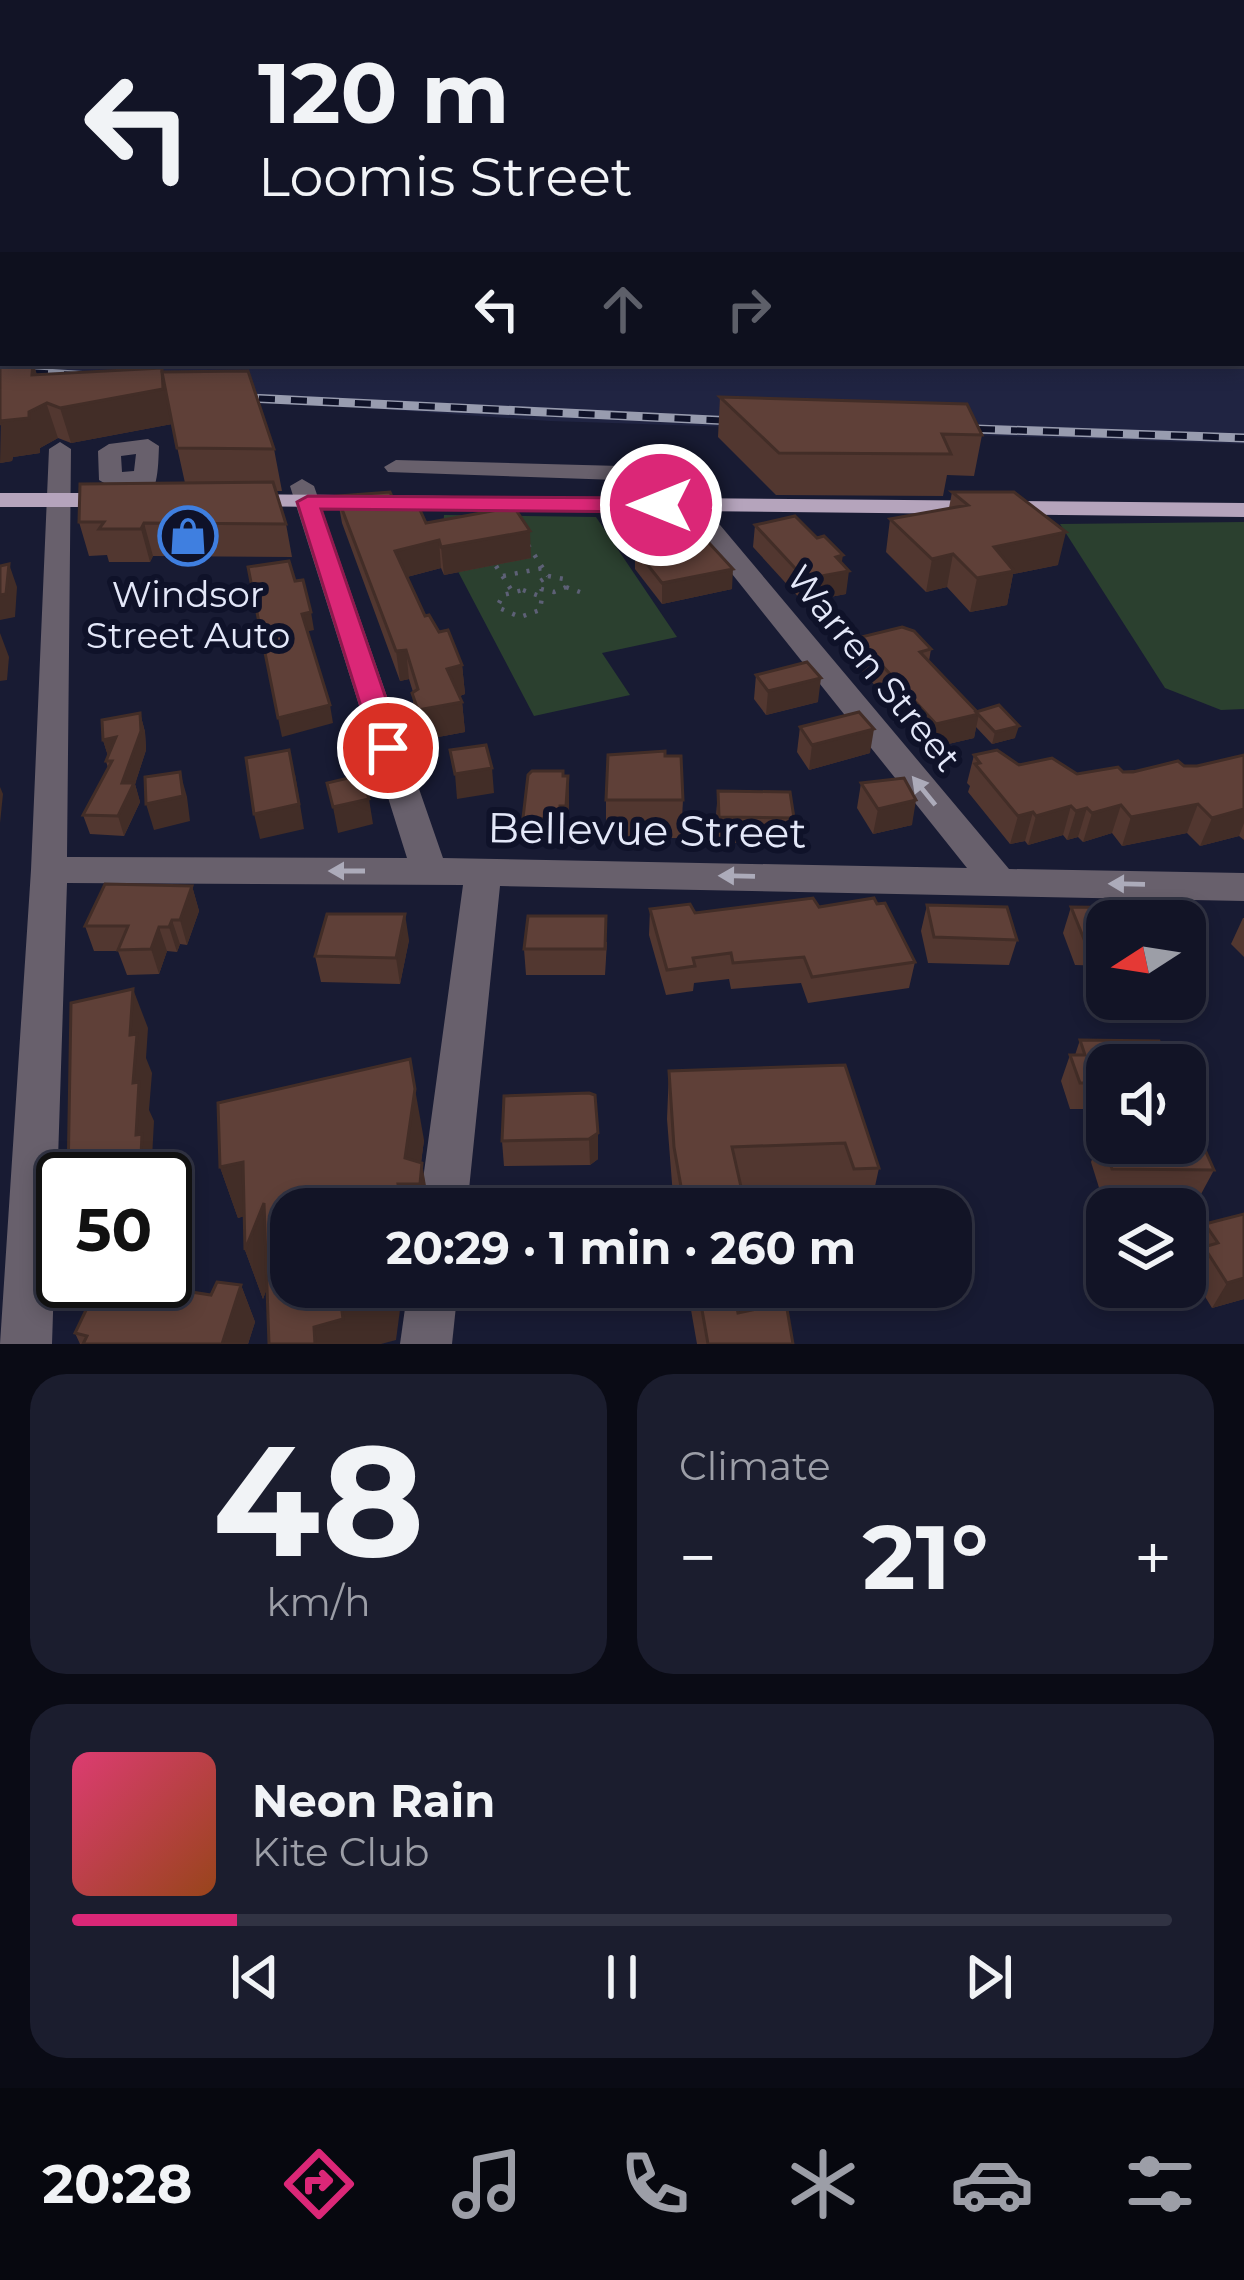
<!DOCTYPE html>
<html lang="en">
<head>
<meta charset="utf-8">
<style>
	:root { --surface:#121426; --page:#1b1d2e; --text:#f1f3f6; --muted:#9c9ea7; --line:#313343; --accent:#db2777 }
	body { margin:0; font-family:Montserrat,sans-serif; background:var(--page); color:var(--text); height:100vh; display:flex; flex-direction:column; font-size:45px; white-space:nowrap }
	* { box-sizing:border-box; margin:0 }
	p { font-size:39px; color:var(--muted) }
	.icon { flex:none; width:66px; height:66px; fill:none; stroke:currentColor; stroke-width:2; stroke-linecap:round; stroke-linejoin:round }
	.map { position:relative; height:1344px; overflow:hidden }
	.panel { display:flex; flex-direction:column; gap:30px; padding:30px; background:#0a0b15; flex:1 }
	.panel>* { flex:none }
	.banner { position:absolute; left:0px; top:0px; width:1245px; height:366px; box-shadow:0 6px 18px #0003,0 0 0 3px var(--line); background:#121426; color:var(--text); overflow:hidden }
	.needle { width:78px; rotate:258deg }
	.tools { position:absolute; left:1086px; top:900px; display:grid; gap:24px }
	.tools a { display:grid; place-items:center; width:120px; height:120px; border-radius:24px; background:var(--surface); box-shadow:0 6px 18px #0003,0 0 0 3px var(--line); font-size:60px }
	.speed { position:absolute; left:36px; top:1152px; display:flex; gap:24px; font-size:60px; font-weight:700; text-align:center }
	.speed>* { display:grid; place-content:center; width:156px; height:156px; border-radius:50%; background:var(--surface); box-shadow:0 6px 18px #0003,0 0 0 3px var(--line); line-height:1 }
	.speed .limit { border:6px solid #111; border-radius:18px; background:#fff; color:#111 }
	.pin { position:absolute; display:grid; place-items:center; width:102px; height:102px; color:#fff; margin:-51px; border:6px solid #fff; border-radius:50%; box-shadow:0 3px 12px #0007 }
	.me { position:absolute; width:132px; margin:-66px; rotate:270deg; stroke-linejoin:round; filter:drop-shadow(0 0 9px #0008) }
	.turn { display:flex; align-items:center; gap:42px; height:252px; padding:0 60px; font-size:54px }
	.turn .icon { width:156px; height:156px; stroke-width:2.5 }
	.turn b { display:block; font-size:84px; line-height:102px }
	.lanes { display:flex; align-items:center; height:114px; padding:0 60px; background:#0003; justify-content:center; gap:60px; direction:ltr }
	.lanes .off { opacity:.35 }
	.big { font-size:90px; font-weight:700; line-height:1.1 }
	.panel .widget { flex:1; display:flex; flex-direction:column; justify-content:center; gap:18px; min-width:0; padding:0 42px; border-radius:36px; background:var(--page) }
	.panel .dial { align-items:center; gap:0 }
	.dial b { font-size:156px; line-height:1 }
	.song { display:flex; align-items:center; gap:36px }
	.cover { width:144px; height:144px; border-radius:18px; background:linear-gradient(135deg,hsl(340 70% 55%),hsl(20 70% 35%)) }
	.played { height:12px; border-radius:6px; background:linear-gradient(90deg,var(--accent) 15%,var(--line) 15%) }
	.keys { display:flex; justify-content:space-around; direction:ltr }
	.heat { display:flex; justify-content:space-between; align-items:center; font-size:66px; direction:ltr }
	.panel .tiles { flex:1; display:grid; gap:30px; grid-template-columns:1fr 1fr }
	.widget:last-child { grid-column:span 2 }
	.trip { position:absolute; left:270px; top:1188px; width:702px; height:120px; border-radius:36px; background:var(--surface); box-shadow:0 6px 18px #0003,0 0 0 3px var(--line); font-weight:700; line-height:120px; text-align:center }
	.dock { display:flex; height:192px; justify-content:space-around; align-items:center; background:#07080f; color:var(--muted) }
	.dock .icon { width:84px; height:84px }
	.dock .current { color:var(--accent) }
	.dock b { font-size:54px; color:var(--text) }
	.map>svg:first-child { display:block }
	.built { fill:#202442 }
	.green { fill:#2b402f }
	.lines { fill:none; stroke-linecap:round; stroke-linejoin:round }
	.path { stroke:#5d6076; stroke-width:4.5; stroke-dasharray:3 9; stroke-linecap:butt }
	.minor { fill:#68606c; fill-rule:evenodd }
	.major { fill:#b5a4bc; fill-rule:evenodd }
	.rail-casing { stroke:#989caf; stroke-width:9 }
	.rail { stroke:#0f1229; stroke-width:6; stroke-dasharray:16; stroke-linecap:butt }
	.wall { fill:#523730 }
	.shaded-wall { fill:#422d27 }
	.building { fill:#5f4038; stroke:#422d27; stroke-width:3 }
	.oneway { fill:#acabba }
	.route { fill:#db2777; stroke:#8e194d; stroke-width:3 }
	.labels { text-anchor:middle; stroke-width:12; stroke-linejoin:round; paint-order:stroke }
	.poi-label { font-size:36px; fill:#e4e8f9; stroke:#0f1229 }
	.street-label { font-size:36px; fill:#e4e8f9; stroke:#0f1229 }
	.near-street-label { font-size:42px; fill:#e4e8f9; stroke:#0f1229 }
</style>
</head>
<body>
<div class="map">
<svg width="1244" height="1344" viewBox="0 0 1244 1344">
	<rect width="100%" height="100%" fill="#181b33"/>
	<!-- built -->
	<path class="built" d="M0 338 3 363 463 367 1242 363 1244 354V444L550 421 0 382Z"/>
	<!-- green -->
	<g class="green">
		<path d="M444 515 596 517 677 637 602 653 630 695 534 716 442 541Z"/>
		<path d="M1244 522V709L1221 710 1165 688 1060 524Z"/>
	</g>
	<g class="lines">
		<!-- path -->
		<g class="path">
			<path d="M528 545 548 576"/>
			<path d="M496 566 512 591"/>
			<path d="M503 576 543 568"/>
			<path d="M548 576 564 579 566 587 554 592 541 589 539 582Z"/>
			<path d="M566 587 580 592"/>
			<path d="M523 590 542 597 540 610 520 617 497 607 503 595Z"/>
		</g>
		<!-- minor -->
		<g class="minor">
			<path d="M148 439 159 446C158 467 159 500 136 507L124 500 130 485 111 487 99 480 98 451 109 444ZM136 454 134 471 122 472 121 456Z"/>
			<path d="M60 442 71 449 67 857 407 858 290 486 302 479 314 486 443 858 967 868 681 510 678 505 690 498 699 500 1009 869 1244 873V901L500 886 467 1209H419L463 885 67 883 52 1344H0L31 870 49 449Z"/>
			<path d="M396 460 658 467 670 474 673 505 661 512 652 510 647 481 388 472 384 467Z"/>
			<path d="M408 1287H458L452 1344H400Z"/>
		</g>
		<!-- major -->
		<g class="major">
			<path d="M0 493H120L132 500 120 507H0Z"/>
			<path d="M240 494 1244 503V517L231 506 228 501Z"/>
		</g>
		<!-- rail casing -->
		<g class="rail-casing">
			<g id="rail">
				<path d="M0 370 90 376"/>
				<path d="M227 397 755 422"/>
				<path d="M947 428 1244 438"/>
			</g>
		</g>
		<!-- rail -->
		<use href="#rail" class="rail"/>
	</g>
	<!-- wall -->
	<g class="wall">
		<path d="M33 363 37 375 163 374 274 449 282 491H276L286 524 292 557 153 556 150 562H109L107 555 89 556 79 522 185 483 172 424 71 443 58 438 40 448V453L13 457 12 461 0 463Z"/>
		<path d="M720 397 982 435 974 476 947 475 943 496 776 495 718 437Z"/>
		<path d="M952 492 1058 565 1013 574 1007 605 970 612 947 587 926 592 886 552 890 519 949 508Z"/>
		<path d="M337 496 395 503 426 523 531 558 444 575 441 568 407 577 425 616 462 665 465 694 460 696 462 702 465 732 422 740 416 723 412 693 413 692 409 679 400 681 342 523Z"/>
		<path d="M755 525 842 563 846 594 803 602 753 547Z"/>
		<path d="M635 549 732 589 662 604 635 569Z"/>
		<path d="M857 638 931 649 929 661 977 712 1015 738 992 744 976 727 974 738 931 748 853 661Z"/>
		<path d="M756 675 818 702 766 715 754 699Z"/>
		<path d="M140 713 145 732 146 750 135 784 140 802 124 836 90 834 83 815 108 768 106 761 108 756 103 740Z"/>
		<path d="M800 727 870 753 809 770 797 752Z"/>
		<path d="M974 755 1077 774 1197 766 1244 755V840L1239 836 1200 846 1187 833 1122 846 1112 833 1083 842 1078 837 1067 840 1063 835 1028 845 1025 841 1010 844 968 792 970 786 967 783Z"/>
		<path d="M665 756 683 800 681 838H606V800Z"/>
		<path d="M563 776H568L569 801 567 831H561L560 844H525L523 818Z"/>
		<path d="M861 783 912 825 873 834 857 808Z"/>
		<path d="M718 791 794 818 791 843H718L716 816Z"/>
		<path d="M192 886 199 911 187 945 180 944 177 952 167 951 159 974 127 975 118 951H94L85 926Z"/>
		<path d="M877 904 915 962 909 988 808 1003 801 983 731 989 729 979 694 983 693 991 666 995 649 935 650 909 695 913Z"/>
		<path d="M927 905 1017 940 1009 965 928 963 921 931Z"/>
		<path d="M1071 907 1107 921V966L1075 965 1063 933Z"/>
		<path d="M1243 918H1244V957L1231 944Z"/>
		<path d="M409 940 400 984 321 982 315 956Z"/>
		<path d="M607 942 605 975H526L524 949Z"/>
		<path d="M1080 1040 1107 1065V1109H1070L1061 1081 1070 1055H1075Z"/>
		<path d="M845 1065 879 1168 870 1209H842L836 1190 742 1193 746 1209H674L667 1119 669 1071Z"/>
		<path d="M1107 1132V1143L1214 1170 1200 1196 1101 1194 1091 1162 1102 1136H1105Z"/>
		<path d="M598 1133V1159L590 1165 504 1166 502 1141Z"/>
		<path d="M424 1140 421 1163 430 1209H291L396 1340 267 1288 263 1299 245 1250 244 1216 238 1218 220 1167Z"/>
		<path d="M1244 1214V1299L1212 1308 1190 1272 1198 1258 1192 1249 1205 1224Z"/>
		<path d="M241 1285 255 1322 248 1344H80L75 1333 131 1288 211 1295Z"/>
		<path d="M687 1287H752L750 1302 736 1304 738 1313 793 1344H697Z"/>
	</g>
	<!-- shaded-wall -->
	<g class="shaded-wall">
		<rect x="1242" y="196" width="2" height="29"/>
		<path d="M33 363 58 438 40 448V453L13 457 12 461 0 463 1 421 32 375Z"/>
		<path d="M162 368 172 424 71 443 60 408Z"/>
		<path d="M144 523 153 556 150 562 141 529Z"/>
		<path d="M530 531 531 558 444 575 441 547Z"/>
		<path d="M1066 532 1058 565 1013 574 1007 605 970 612 977 578 994 547Z"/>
		<path d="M439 540 441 568 399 579 395 551Z"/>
		<path d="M953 554 947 587 926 592 932 559Z"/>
		<path d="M843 555 840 573 849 571 846 594 803 602 805 579 836 557Z"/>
		<path d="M9 564 17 587 15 617 0 620V595Z"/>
		<path d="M733 569 732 589 662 604V583Z"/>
		<path d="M311 612 314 630 305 632 302 614Z"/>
		<path d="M0 633 9 657 7 680 0 681Z"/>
		<path d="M406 650 409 679 400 681 396 651Z"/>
		<path d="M462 665 465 694 451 699 447 669Z"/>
		<path d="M821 678 818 702 766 715 768 691Z"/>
		<path d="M462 702 465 732 422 740 418 710Z"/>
		<path d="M330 705 333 723 282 737 278 718Z"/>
		<path d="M140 713 145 732 146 750 135 784 140 802 124 836 118 816 122 783Z"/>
		<path d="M979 714 974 738 931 748 936 724Z"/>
		<path d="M1019 726 1015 738 992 744 995 732Z"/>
		<path d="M874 729 870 753 809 770 812 745Z"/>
		<path d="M116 737 109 759 103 740Z"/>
		<path d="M492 768 494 793 457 799 455 774Z"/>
		<path d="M180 772 187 797 190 821 154 830 146 804Z"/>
		<path d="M295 774 304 829 260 839 254 814Z"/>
		<path d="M568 776 569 801 567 831 566 806Z"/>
		<path d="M0 787 3 794 0 823Z"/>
		<path d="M369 799 373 824 338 833 333 807Z"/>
		<path d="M916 800 912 825 873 834 878 809Z"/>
		<path d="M1198 804 1187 833 1122 846 1131 817Z"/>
		<path d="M1121 805 1112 833 1083 842 1092 813Z"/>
		<path d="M1071 806 1063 835 1028 845 1036 816Z"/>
		<path d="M1087 808 1078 837 1067 840 1076 811Z"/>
		<path d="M1244 809V823L1239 836 1200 846 1212 818Z"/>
		<path d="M1033 812 1025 841 1010 844 1018 816Z"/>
		<path d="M192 886 199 911 187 945 180 920Z"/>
		<path d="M405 914 409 940 400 984 396 958Z"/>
		<path d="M172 920 180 944 177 952 169 927Z"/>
		<path d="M159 927 167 951 159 974 151 949Z"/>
		<path d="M133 989 148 1028 146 1058 152 1073 149 1110 154 1121 152 1158 158 1172V1179H140L130 1035Z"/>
		<path d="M415 1089 424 1140 418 1184 405 1158Z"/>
		<path d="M598 1133V1159L590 1165 589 1139Z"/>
		<path d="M243 1162 259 1212 238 1218 220 1167Z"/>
		<path d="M422 1163 430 1209H424L420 1184Z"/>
		<path d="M264 1203 280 1253 263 1299 245 1250Z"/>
		<path d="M1244 1278V1299L1212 1308 1227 1283Z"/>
		<path d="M241 1285 255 1322 248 1344H222Z"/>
		<path d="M385 1287H403L396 1340 381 1344H315L314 1327 341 1303Z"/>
	</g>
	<!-- building -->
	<g class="building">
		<path d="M33 363 32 375 162 368 163 389 60 408 47 403 29 412V418L1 421 0 425V364Z"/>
		<path d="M248 371 274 449 177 448 162 372Z"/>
		<path d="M720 397 967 404 982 435 942 434 951 454 779 453Z"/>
		<path d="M273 482 286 524 144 523 141 529H99L104 522H79L80 484Z"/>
		<path d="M390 492 395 503 415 499 426 523 514 507 530 531 441 547 439 540 395 551 425 616 429 615 439 632 448 630 462 665 447 669 462 702 418 710 412 693 418 689 406 650 396 651 337 496Z"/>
		<path d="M952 492H1014L1066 532 994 547 1014 571 977 578 953 554 932 559 890 519 968 505Z"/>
		<path d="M795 516 817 538 824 536 843 555 836 557 849 571 805 579 755 525Z"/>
		<path d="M699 532 733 569 662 583 635 549Z"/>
		<path d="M289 561 295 581 303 580 311 612 302 614 330 705 278 718 248 567Z"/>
		<path d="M9 564 6 594 0 595V566Z"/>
		<path d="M902 627 914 631 931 649 920 652 979 714 936 724 857 638Z"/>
		<path d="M807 662 821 678 768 691 756 675Z"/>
		<path d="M999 705 1019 726 995 732 976 712Z"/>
		<path d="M859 712 874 729 812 745 800 727Z"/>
		<path d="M140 713 141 731 122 783H134L118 816 83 815 112 761H106L116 737 103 740 102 720Z"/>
		<path d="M486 745 492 768 455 774 450 750Z"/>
		<path d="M289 750 299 804 254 814 246 758Z"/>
		<path d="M997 750 1019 765 1052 758 1077 774 1118 767 1123 772H1133L1178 761 1184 766H1197L1244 755V809L1212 818 1198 804 1131 817 1121 805 1092 813 1087 808 1076 811 1071 806 1036 816 1033 812 1018 816 975 764 980 763 974 755Z"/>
		<path d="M665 751V756H681L683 800H606L608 755Z"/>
		<path d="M532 771H563V776H568L566 806H560L559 819 523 818 528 775Z"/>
		<path d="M180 772 183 796 146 804 145 777Z"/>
		<path d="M361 775 369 799 333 807 327 783Z"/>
		<path d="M904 778 916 800 878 809 861 783Z"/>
		<path d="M718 791 790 792 794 818 719 817Z"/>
		<path d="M105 884 192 886 180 920H172L169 927H159L151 949 118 950 128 926H85Z"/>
		<path d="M813 898 819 907 874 898 877 904 885 903 915 962 812 977 804 957 733 963 731 953 693 958 695 966 667 970 650 909 690 904 695 913Z"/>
		<path d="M927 905 1007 907 1017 940 934 937Z"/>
		<path d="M1071 907 1152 908 1157 921H1107V940L1084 939Z"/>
		<path d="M327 914H405L396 958 315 956Z"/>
		<path d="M528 916H606L605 949H524Z"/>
		<path d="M133 989 130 1035 137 1034 133 1083 139 1082 136 1135 142 1134 140 1179H68L71 1003Z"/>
		<path d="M1080 1040 1159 1041 1166 1065H1107V1083H1080L1070 1055H1085Z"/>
		<path d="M410 1059 415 1089 405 1158 422 1163 420 1184H398L402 1209H291V1287H385V1291L341 1303 343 1319 314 1327 315 1344H269L264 1203 245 1250 243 1162 220 1167 218 1103Z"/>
		<path d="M845 1065 879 1168 854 1169 845 1143 732 1147 746 1209H685L674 1147 669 1071Z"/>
		<path d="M589 1093 595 1095 598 1133 589 1139 502 1141 504 1096Z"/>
		<path d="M1185 1121H1192L1214 1170 1112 1169 1102 1136H1107V1143H1185Z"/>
		<path d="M1244 1214V1278L1227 1283 1204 1247 1218 1243 1205 1224Z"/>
		<path d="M217 1282 241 1285 222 1344H83L87 1336 75 1333 99 1283 131 1288 133 1283 211 1295Z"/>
		<path d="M698 1287H733L738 1313 786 1303 793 1344H708Z"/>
	</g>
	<!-- one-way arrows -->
	<defs><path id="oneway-solid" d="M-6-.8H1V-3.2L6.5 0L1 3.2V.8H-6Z" transform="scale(3)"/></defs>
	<g class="oneway">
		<use href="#oneway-solid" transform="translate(924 791) rotate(-129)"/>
		<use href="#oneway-solid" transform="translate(347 871) rotate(-180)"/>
		<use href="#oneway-solid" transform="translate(737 876) rotate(-179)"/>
		<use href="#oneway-solid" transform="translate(1127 884) rotate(-179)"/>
	</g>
	<!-- sky -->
	<linearGradient id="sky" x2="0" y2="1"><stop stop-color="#0d0f1c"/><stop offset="0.51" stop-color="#373f5b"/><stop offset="1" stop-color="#373f5b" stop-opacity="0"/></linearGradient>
	<rect width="1244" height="384" fill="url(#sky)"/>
	<!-- route -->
	<path class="route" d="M308 496 661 498 672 505 661 512 321 509 403 748 388 758 374 748 297 502Z"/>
	<!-- icons -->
	<defs>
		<g id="shop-ring" transform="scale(3)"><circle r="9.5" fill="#0f1229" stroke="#3f7fe0" stroke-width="1.5"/><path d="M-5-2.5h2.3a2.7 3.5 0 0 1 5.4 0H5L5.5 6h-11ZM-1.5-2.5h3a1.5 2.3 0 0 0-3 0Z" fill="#3f7fe0"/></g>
	</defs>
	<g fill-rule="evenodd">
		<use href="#shop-ring" x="188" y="536"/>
	</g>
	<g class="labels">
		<!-- poi labels -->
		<g class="poi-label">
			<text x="188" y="607">Windsor<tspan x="188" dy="41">Street Auto</tspan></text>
		</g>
		<!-- street labels -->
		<g class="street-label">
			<text transform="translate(874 668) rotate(51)" y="13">Warren Street</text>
		</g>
		<!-- near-street labels -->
		<g class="near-street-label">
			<text transform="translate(647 830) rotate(1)" y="15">Bellevue Street</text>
		</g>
	</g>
</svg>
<div class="tools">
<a><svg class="needle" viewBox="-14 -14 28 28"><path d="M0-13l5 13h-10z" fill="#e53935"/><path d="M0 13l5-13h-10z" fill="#9c9ea7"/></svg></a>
<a><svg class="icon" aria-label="sound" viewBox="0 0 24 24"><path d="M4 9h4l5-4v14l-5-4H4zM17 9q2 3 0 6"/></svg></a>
<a><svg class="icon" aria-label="layers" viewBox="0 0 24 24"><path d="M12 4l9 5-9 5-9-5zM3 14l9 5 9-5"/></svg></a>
</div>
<div class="speed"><div class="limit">50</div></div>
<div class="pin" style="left:388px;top:748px;background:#d93025"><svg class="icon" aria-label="arrive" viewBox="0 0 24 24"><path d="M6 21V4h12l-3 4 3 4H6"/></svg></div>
<svg class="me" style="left:661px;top:505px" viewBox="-20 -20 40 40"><circle r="17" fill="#db2777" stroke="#fff" stroke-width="3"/><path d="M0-11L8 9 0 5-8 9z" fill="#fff"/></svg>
<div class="trip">20:29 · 1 min · 260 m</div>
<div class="banner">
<div class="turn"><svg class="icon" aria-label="left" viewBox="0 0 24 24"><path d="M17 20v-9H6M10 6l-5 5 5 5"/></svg><div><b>120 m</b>Loomis Street</div></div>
<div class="lanes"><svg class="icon" aria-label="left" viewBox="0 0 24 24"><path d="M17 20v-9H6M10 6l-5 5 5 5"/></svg><svg class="icon off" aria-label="ahead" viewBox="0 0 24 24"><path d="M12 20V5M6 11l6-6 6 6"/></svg><svg class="icon off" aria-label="right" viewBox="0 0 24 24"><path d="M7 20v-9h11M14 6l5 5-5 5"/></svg></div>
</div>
</div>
<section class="panel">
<div class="tiles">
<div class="widget dial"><b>48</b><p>km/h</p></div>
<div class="widget"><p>Climate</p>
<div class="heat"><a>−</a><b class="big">21°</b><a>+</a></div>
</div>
<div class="widget">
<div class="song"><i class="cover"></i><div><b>Neon Rain</b><p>Kite Club</p></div></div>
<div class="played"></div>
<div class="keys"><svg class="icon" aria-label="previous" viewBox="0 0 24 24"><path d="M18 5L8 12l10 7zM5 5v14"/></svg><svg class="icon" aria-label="pause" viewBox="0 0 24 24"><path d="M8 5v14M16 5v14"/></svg><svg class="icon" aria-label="next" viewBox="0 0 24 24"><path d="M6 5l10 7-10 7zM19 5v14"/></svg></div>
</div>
</div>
</section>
<nav class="dock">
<b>20:28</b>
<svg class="icon current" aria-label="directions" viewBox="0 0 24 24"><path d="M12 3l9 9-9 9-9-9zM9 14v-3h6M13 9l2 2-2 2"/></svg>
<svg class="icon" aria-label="music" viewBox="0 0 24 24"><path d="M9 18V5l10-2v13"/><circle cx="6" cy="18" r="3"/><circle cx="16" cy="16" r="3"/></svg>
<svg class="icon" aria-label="phone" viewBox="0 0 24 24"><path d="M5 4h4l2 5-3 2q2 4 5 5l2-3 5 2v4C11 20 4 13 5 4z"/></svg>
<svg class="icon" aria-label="climate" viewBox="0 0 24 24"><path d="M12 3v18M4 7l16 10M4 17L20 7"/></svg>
<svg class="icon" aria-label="car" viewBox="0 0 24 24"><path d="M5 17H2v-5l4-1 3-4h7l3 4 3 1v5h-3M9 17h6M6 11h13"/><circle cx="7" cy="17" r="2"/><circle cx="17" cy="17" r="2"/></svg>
<svg class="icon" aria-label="filters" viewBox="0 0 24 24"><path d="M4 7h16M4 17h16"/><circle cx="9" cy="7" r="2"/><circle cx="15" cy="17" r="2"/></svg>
</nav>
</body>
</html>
